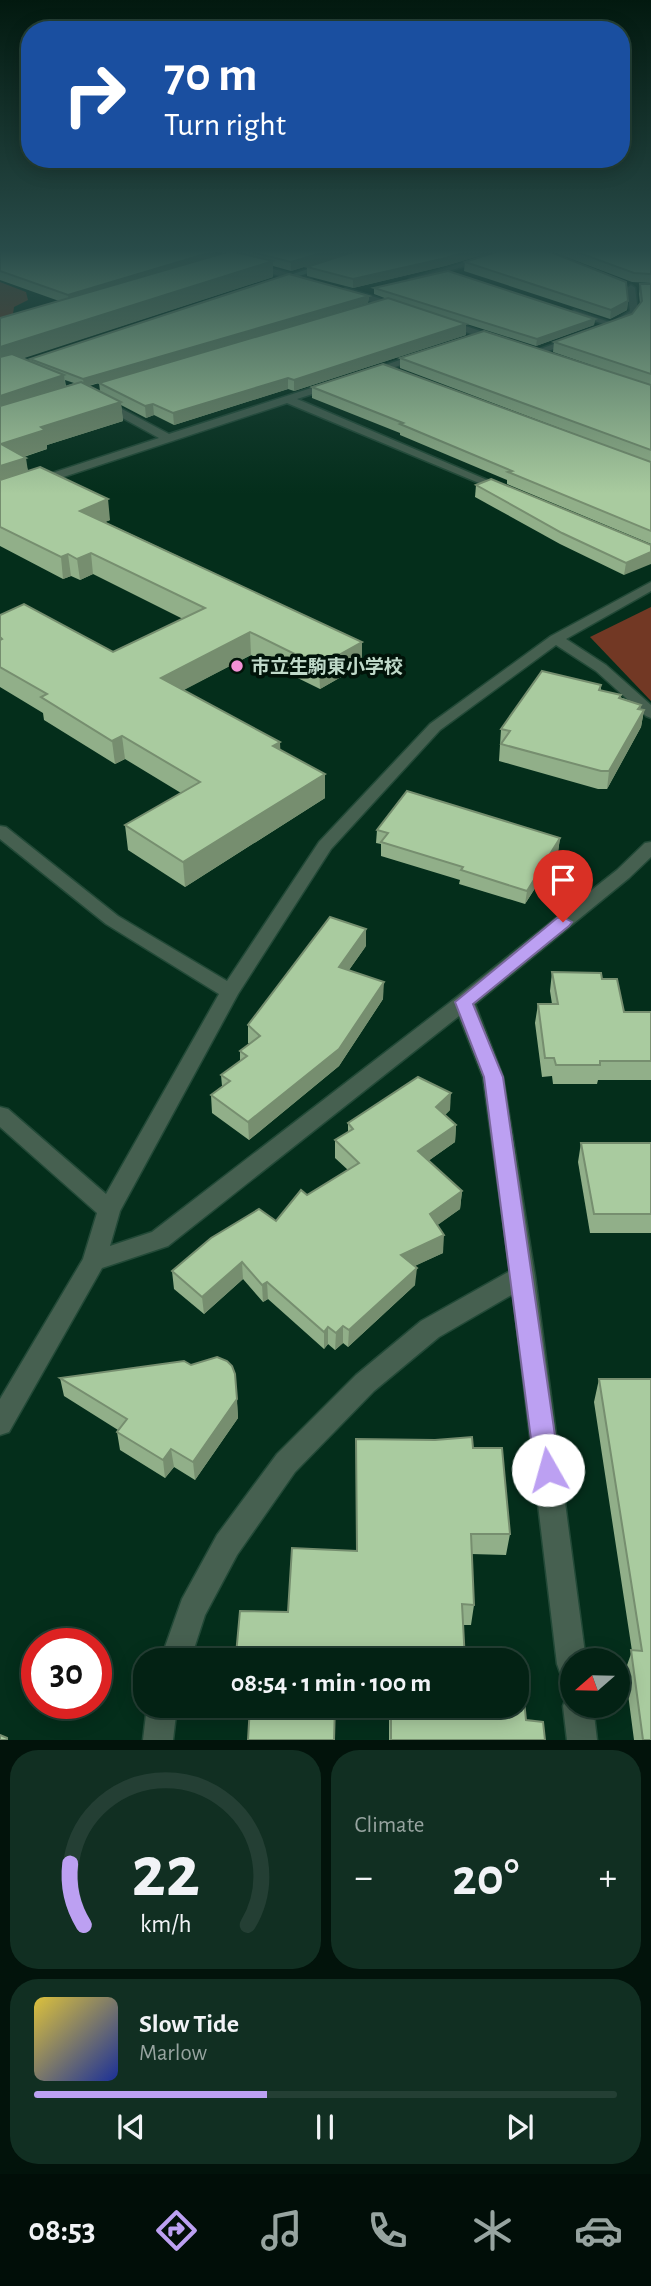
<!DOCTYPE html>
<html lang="en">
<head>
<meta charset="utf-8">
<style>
	:root { --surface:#032214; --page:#112f22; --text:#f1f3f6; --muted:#97a4a0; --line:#243f34; --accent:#bca0f2 }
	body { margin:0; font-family:"Alegreya Sans","Noto Sans JP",sans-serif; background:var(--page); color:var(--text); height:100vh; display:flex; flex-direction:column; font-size:26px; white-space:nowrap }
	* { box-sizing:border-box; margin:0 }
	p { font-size:23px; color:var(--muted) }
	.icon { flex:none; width:38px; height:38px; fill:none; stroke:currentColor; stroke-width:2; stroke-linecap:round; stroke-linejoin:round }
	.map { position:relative; height:1740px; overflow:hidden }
	.details { display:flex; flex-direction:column; gap:10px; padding:10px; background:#02130b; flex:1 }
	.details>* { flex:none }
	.banner { position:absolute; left:21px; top:21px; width:609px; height:147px; border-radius:28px; box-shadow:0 4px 18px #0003,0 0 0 2px var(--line); background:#1a4fa0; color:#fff; overflow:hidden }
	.needle { width:46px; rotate:250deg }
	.buttons { position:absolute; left:560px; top:1648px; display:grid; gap:14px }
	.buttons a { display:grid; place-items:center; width:70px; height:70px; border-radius:50%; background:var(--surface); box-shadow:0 4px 18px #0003,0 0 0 2px var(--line); font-size:35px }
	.speed { position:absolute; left:21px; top:1628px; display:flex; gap:14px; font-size:35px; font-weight:700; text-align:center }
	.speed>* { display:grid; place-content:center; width:91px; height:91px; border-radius:50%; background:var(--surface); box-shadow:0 4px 18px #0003,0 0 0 2px var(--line); line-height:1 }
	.speed .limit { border:10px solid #d22; background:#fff; color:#111 }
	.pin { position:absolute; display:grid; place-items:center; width:60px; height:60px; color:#fff; margin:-72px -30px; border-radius:50% 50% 50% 0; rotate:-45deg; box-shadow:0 0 7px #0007 }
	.pin .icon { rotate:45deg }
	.me { position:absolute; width:77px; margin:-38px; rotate:353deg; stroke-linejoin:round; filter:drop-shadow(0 0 5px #0008) }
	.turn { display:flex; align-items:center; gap:24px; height:147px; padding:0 28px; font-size:32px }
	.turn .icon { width:91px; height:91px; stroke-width:2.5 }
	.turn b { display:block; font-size:49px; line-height:60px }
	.big { font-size:52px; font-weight:700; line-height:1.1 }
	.details .card { flex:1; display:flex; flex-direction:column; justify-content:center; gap:10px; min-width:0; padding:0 24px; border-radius:28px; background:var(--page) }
	.details .dial { align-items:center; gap:0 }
	.dial svg { height:182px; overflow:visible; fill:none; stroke:var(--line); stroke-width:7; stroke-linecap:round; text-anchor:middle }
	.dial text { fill:var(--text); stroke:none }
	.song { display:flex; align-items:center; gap:21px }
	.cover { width:84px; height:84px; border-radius:10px; background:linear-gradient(135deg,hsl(50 70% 55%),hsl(230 70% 35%)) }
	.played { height:7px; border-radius:4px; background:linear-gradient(90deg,var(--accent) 40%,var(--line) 40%) }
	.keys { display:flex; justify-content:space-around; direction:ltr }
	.heat { display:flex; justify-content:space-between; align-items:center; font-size:38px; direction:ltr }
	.details .tiles { flex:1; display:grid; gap:10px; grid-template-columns:1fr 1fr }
	.card:last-child { grid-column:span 2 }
	.trip { position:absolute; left:133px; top:1648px; width:396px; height:70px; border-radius:28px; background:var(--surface); box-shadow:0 4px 18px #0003,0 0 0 2px var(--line); font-weight:700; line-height:70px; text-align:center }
	.tabs { display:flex; height:112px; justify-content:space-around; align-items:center; background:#010e08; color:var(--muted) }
	.tabs .icon { width:49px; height:49px }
	.tabs .active { color:var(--accent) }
	.tabs b { font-size:32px; color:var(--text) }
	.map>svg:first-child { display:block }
	.forest { fill:#723824 }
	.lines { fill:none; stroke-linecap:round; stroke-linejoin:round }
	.street-casing { stroke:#224937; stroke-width:3 }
	.secondary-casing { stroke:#224937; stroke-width:3 }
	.street { fill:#466050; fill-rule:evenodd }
	.secondary { fill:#568068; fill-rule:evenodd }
	.wall { fill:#91af89; fill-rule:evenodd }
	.shaded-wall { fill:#768e6f }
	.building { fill:#a9cb9f; stroke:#768e6f; stroke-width:2 }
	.route { fill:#bca0f2; stroke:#7a689d; stroke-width:2 }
	.poi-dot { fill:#f391d6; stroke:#011309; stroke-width:2.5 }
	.labels { text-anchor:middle; stroke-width:7; stroke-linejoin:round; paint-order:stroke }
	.poi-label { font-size:19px; font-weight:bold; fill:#bfd9c9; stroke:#011309; text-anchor:start }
</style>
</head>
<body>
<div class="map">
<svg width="651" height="1740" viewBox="0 0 651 1740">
	<rect width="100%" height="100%" fill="#042e1b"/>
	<!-- forest -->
	<g class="forest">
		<path d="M0 282 26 292 28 300 14 307 13 314 20 319 0 325Z"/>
		<path d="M651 607V701L590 637Z"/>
	</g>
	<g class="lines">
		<!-- street casing -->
		<g class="street-casing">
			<g id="street">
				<path d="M503 251H514L416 281 409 279Z"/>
				<path d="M251 263 311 279 312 281 308 284 248 267Z"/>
				<path d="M631 285 635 288 638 311 630 321 616 328 570 313 574 310 612 323 630 311 627 288Z"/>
				<path d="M345 288 405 306 406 308 402 311 342 293Z"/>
				<path d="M445 319 501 338 503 340 495 342 442 324 440 322Z"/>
				<path d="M573 337 581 339 540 354 532 352Z"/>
				<path d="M423 352 426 353V357L367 376 362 373Z"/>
				<path d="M333 381 338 384 337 386 297 399 513 491 503 493 287 403 0 498V490L159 438 97 404V400H105L169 434Z"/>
				<path d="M651 582V591L566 639 606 665 651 705V718L646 716 596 671 556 645 440 730 331 849 238 994 120 1211 110 1246 152 1232 457 997 617 870 645 843 651 842V857L629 878 475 1004 503 1077 535 1276 586 1661H572V1679L561 1675 557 1664 513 1294 439 1337 374 1391 295 1472 237 1555 205 1615 190 1661H160L182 1599 217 1535 277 1454 356 1375 421 1321 510 1271 483 1077 459 1016 168 1246 102 1268 9 1432 0 1435V1399L83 1259 97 1213 0 1127V1107L8 1109 106 1194 219 994 106 924 0 839V826L6 827 118 916 227 981 319 842 430 724 551 636Z"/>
				<path d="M572 1693V1706H593L597 1740H567L563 1706 567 1695Z"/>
				<path d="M147 1706H177L173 1740H143Z"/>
			</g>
		</g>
		<!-- secondary casing -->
		<g class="secondary-casing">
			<path id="secondary" d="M362 251H373L276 284 269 282Z"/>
		</g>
		<!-- street -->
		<use href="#street" class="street"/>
		<!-- secondary -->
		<use href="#secondary" class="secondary"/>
	</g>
	<!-- wall -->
	<g class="wall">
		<path d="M0 251 215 255 224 253 215 251H355L291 271 273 266V277L22 358 30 361V359L369 296 368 303 89 386 100 391 99 383 387 299 374 294V288L595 319 594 325 536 346 432 313 466 324V335L294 391 288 389 174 425 154 415 146 418 121 405 123 421 47 445V449L24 457 28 471 110 520 105 522 362 642V665L320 689 251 655 183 690 280 742V750L325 798 185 887 128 850 125 825 181 793 125 759 115 764 44 720 43 713 0 687V615L113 652 183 619 93 574 80 580 71 576 63 579 0 546V318L59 301 0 280ZM65 380 74 383 66 386Z"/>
		<path d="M356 251H496L445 266 353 288 307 276V267Z"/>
		<path d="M550 251H651V283L632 282Z"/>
		<path d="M465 262 628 301 627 310 610 319 464 271Z"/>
		<path d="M640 284H651V544L507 484V480L400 435V433L312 398V387L591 440 400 368V358L623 376 553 352 554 342 632 314 640 304 639 294Z"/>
		<path d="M476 485 651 545 624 575 560 544 475 497Z"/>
		<path d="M601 685V690L641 705 640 709 644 710 641 727 607 789H598L499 761 501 729Z"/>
		<path d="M377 830 560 838 558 852 525 904 459 884 460 880 381 856V844L376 843Z"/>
		<path d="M366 946 349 970 383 999 339 1066 249 1140 212 1113 211 1095 222 1086 221 1075 240 1061V1051L250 1044 248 1043V1025Z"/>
		<path d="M552 972 602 979 624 1012H651V1080H598L597 1084H553L552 1076 542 1077 535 1023 538 1004H552L550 991Z"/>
		<path d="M450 1110 445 1115 456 1125 455 1142 428 1161 462 1191 460 1209 437 1225 443 1253 414 1266 415 1285 348 1347 343 1343 335 1350 328 1344 324 1349 268 1299 263 1302 243 1279 204 1314 174 1289 172 1271 276 1221 307 1195 348 1170 335 1158V1140L348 1132V1123Z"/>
		<path d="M581 1143H651V1233H590L578 1162Z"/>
		<path d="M191 1365 235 1374 238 1418 195 1480 174 1467 165 1478 120 1450 117 1432 118 1430 64 1396 60 1378Z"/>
		<path d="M599 1379H651V1740H634L625 1671 632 1651 594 1402Z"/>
		<path d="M356 1439 473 1448 510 1534 506 1555 471 1554 474 1605 471 1625H463L465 1661H237L236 1655 288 1612 357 1550Z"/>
		<path d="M389 1706H516L526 1720 545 1740H389Z"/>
	</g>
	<!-- shaded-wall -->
	<g class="shaded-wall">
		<path d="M215 251V260L69 304 68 295Z"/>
		<path d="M328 251H355L291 271V262Z"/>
		<path d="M468 251H496L445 266 353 288V279Z"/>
		<path d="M273 261V277L0 366V347Z"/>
		<path d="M369 296 368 303 84 387 83 379Z"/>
		<path d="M628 301 627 310 610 319 611 310Z"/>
		<path d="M595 319 594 325 536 346 537 339Z"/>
		<path d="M466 324V335L294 391V380Z"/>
		<path d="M64 375 66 393 0 415V396Z"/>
		<path d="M288 378V389L174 425 173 413Z"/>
		<path d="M121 402 123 421 47 445V449L4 463 1 444 41 427Z"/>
		<path d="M153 404 154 415 146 418 145 406Z"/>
		<path d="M26 458 29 478 0 487V466Z"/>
		<path d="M108 499 110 520 83 531 80 511Z"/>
		<path d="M651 552V564L624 575 626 563Z"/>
		<path d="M91 553 93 574 80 580 77 559Z"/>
		<path d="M68 554 71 576 63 579 61 557Z"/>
		<path d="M250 632 251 655 163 701 161 678Z"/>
		<path d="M362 642V665L320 689 319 666Z"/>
		<path d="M641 705 638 721 644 710 641 727 607 789 609 771 638 709Z"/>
		<path d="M122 736 125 759 115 764 112 741Z"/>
		<path d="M280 742 281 766 273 746Z"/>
		<path d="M325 774V798L185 887 183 862Z"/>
		<path d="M560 838 558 852 525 904 527 891Z"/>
		<path d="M366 929V946L339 984V967Z"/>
		<path d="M384 982 383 999 339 1066 249 1140 248 1122Z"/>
		<path d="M451 1093 450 1110 434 1124 436 1107Z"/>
		<path d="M456 1125 455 1142 417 1169 418 1151Z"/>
		<path d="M462 1191 460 1209 428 1232 430 1214Z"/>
		<path d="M444 1235 443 1253 400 1273 401 1255Z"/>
		<path d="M242 1262 243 1279 204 1314 202 1297Z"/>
		<path d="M417 1268 415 1285 348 1347 349 1330Z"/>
		<path d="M267 1282 268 1299 263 1302 262 1285Z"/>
		<path d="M343 1326V1343L335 1350 336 1333Z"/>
		<path d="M328 1327V1344L324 1349V1332Z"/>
		<path d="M237 1399 238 1418 195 1480 193 1462Z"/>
		<path d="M171 1449 174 1467 165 1478 163 1460Z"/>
	</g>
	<!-- building -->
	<g class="building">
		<path d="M0 251H215L68 295 0 271Z"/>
		<path d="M231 251 273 261 0 347V318Z"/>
		<path d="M247 251H328L291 262Z"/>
		<path d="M356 251H468L446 258 353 279 307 267Z"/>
		<path d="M499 251H548L626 282 628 301 611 310 465 262Z"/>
		<path d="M574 251H651V274L634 273Z"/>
		<path d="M448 271 595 319 537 339 374 288Z"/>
		<path d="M289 274 369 296 83 379 30 359Z"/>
		<path d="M640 284H651V374L554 342 632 314 642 301Z"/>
		<path d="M388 298 466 324 294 380 288 378 173 413 153 404 145 406 99 383Z"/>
		<path d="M484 331 651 385V450L400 358Z"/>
		<path d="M12 354 64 375 0 396V357Z"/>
		<path d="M383 364 651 462V531L508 472 512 471 400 424 403 423 312 387Z"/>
		<path d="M81 382 121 402 41 427 45 430 1 444 26 458 0 466V406Z"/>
		<path d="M40 467 108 499 80 511 362 642 319 666 250 632 161 678 280 742 273 746 325 774 183 862 125 825 200 782 122 736 112 741 41 697 47 694 0 667V640L2 639 0 637V615L24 604 113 652 205 608 91 553 77 559 68 554 61 557 0 527V480Z"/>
		<path d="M491 479 651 545V552L626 563 562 533 476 485Z"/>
		<path d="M542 671 601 685 599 690 621 695 619 698 641 705 638 709 644 710 609 771H601L501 744 510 731 501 729Z"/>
		<path d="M407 791 560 838 527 891 461 870 463 867 381 842 388 833 377 830Z"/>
		<path d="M330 917 366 929 339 967 384 982 339 1049 248 1122 211 1095 230 1081 221 1075 247 1056 240 1051 260 1036 248 1025Z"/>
		<path d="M552 972 601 973 602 979H617L624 1012H651V1061H600V1065H556L554 1058H545L538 1004H558Z"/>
		<path d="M418 1077 451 1093 436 1107 456 1125 418 1151 462 1191 430 1214 444 1235 401 1255 417 1268 349 1330 343 1326 336 1333 328 1327 324 1332 267 1282 262 1285 242 1262 202 1297 172 1271 211 1238 259 1209 276 1221 301 1190 307 1195 359 1163 335 1140 353 1129 348 1123Z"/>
		<path d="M581 1143H651V1214H594Z"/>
		<path d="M217 1357 227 1361 232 1366 235 1374 237 1399 193 1462 171 1449 163 1460 117 1432 127 1419 60 1378 184 1361 191 1365Z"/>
		<path d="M599 1379H651V1740H643L631 1650 642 1651Z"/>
		<path d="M472 1437 473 1448H502L510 1534H471L474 1605 462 1604 465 1661H390V1648H336V1661H252L253 1656 236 1655 240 1611 288 1612 292 1548 357 1551 356 1439 435 1440Z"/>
		<path d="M516 1680H522L526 1720 543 1722 545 1740H391V1706H516Z"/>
		<path d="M250 1706H335L334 1740H248Z"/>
		<path d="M0 1735 7 1738V1740H0Z"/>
	</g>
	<!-- sky -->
	<linearGradient id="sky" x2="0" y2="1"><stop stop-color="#02190f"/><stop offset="0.51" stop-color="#294c4a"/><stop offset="1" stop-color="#294c4a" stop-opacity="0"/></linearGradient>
	<rect width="651" height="494" fill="url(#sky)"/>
	<!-- route -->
	<path class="route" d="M563 917 572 922 569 926 473 1004 503 1077 560 1470 556 1478 548 1482 539 1478 535 1470 484 1077 455 1002 557 918Z"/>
	<!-- markers -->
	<circle class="poi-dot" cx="237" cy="666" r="7"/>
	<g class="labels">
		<!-- poi labels -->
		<g class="poi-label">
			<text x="251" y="673">市立生駒東小学校</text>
		</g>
	</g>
</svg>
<div class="buttons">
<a><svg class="needle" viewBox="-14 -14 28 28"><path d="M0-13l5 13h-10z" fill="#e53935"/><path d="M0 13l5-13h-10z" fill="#97a4a0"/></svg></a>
</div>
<div class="speed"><div class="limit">30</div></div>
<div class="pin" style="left:563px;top:922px;background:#d93025"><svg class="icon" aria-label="arrive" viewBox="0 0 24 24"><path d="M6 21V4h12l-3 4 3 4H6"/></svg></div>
<svg class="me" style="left:548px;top:1470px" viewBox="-20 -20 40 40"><circle r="19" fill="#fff"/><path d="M0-13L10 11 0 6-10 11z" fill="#bca0f2"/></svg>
<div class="trip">08:54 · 1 min · 100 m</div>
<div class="banner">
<div class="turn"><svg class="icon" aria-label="right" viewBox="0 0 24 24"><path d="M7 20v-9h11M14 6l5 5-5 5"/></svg><div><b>70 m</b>Turn right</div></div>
</div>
</div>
<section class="details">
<div class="tiles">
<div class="card dial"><svg viewBox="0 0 100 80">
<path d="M14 69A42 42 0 1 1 86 69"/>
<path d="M14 69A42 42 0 0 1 8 42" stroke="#bca0f2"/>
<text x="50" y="56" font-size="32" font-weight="700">22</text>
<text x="50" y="72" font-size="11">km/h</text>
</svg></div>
<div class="card"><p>Climate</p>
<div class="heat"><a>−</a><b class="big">20°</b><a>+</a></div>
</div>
<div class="card">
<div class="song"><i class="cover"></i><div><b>Slow Tide</b><p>Marlow</p></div></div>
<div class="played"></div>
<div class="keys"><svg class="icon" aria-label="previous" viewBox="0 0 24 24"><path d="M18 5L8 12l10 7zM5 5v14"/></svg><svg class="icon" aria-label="pause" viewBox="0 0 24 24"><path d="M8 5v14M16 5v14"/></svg><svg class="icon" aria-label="next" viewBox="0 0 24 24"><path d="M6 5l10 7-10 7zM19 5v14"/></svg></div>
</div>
</div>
</section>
<nav class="tabs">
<b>08:53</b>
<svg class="icon active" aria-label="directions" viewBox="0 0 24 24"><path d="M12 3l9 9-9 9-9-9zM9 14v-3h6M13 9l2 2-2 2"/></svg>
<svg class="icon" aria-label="music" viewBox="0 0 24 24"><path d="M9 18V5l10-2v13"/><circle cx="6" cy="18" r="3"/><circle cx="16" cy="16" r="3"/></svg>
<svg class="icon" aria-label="phone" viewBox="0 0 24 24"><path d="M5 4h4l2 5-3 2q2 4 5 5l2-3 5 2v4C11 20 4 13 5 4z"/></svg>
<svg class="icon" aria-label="climate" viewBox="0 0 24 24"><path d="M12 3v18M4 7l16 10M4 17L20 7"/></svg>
<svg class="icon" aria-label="car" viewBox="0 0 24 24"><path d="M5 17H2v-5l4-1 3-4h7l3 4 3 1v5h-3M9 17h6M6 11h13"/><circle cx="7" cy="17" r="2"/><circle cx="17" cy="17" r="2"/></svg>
</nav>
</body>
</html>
